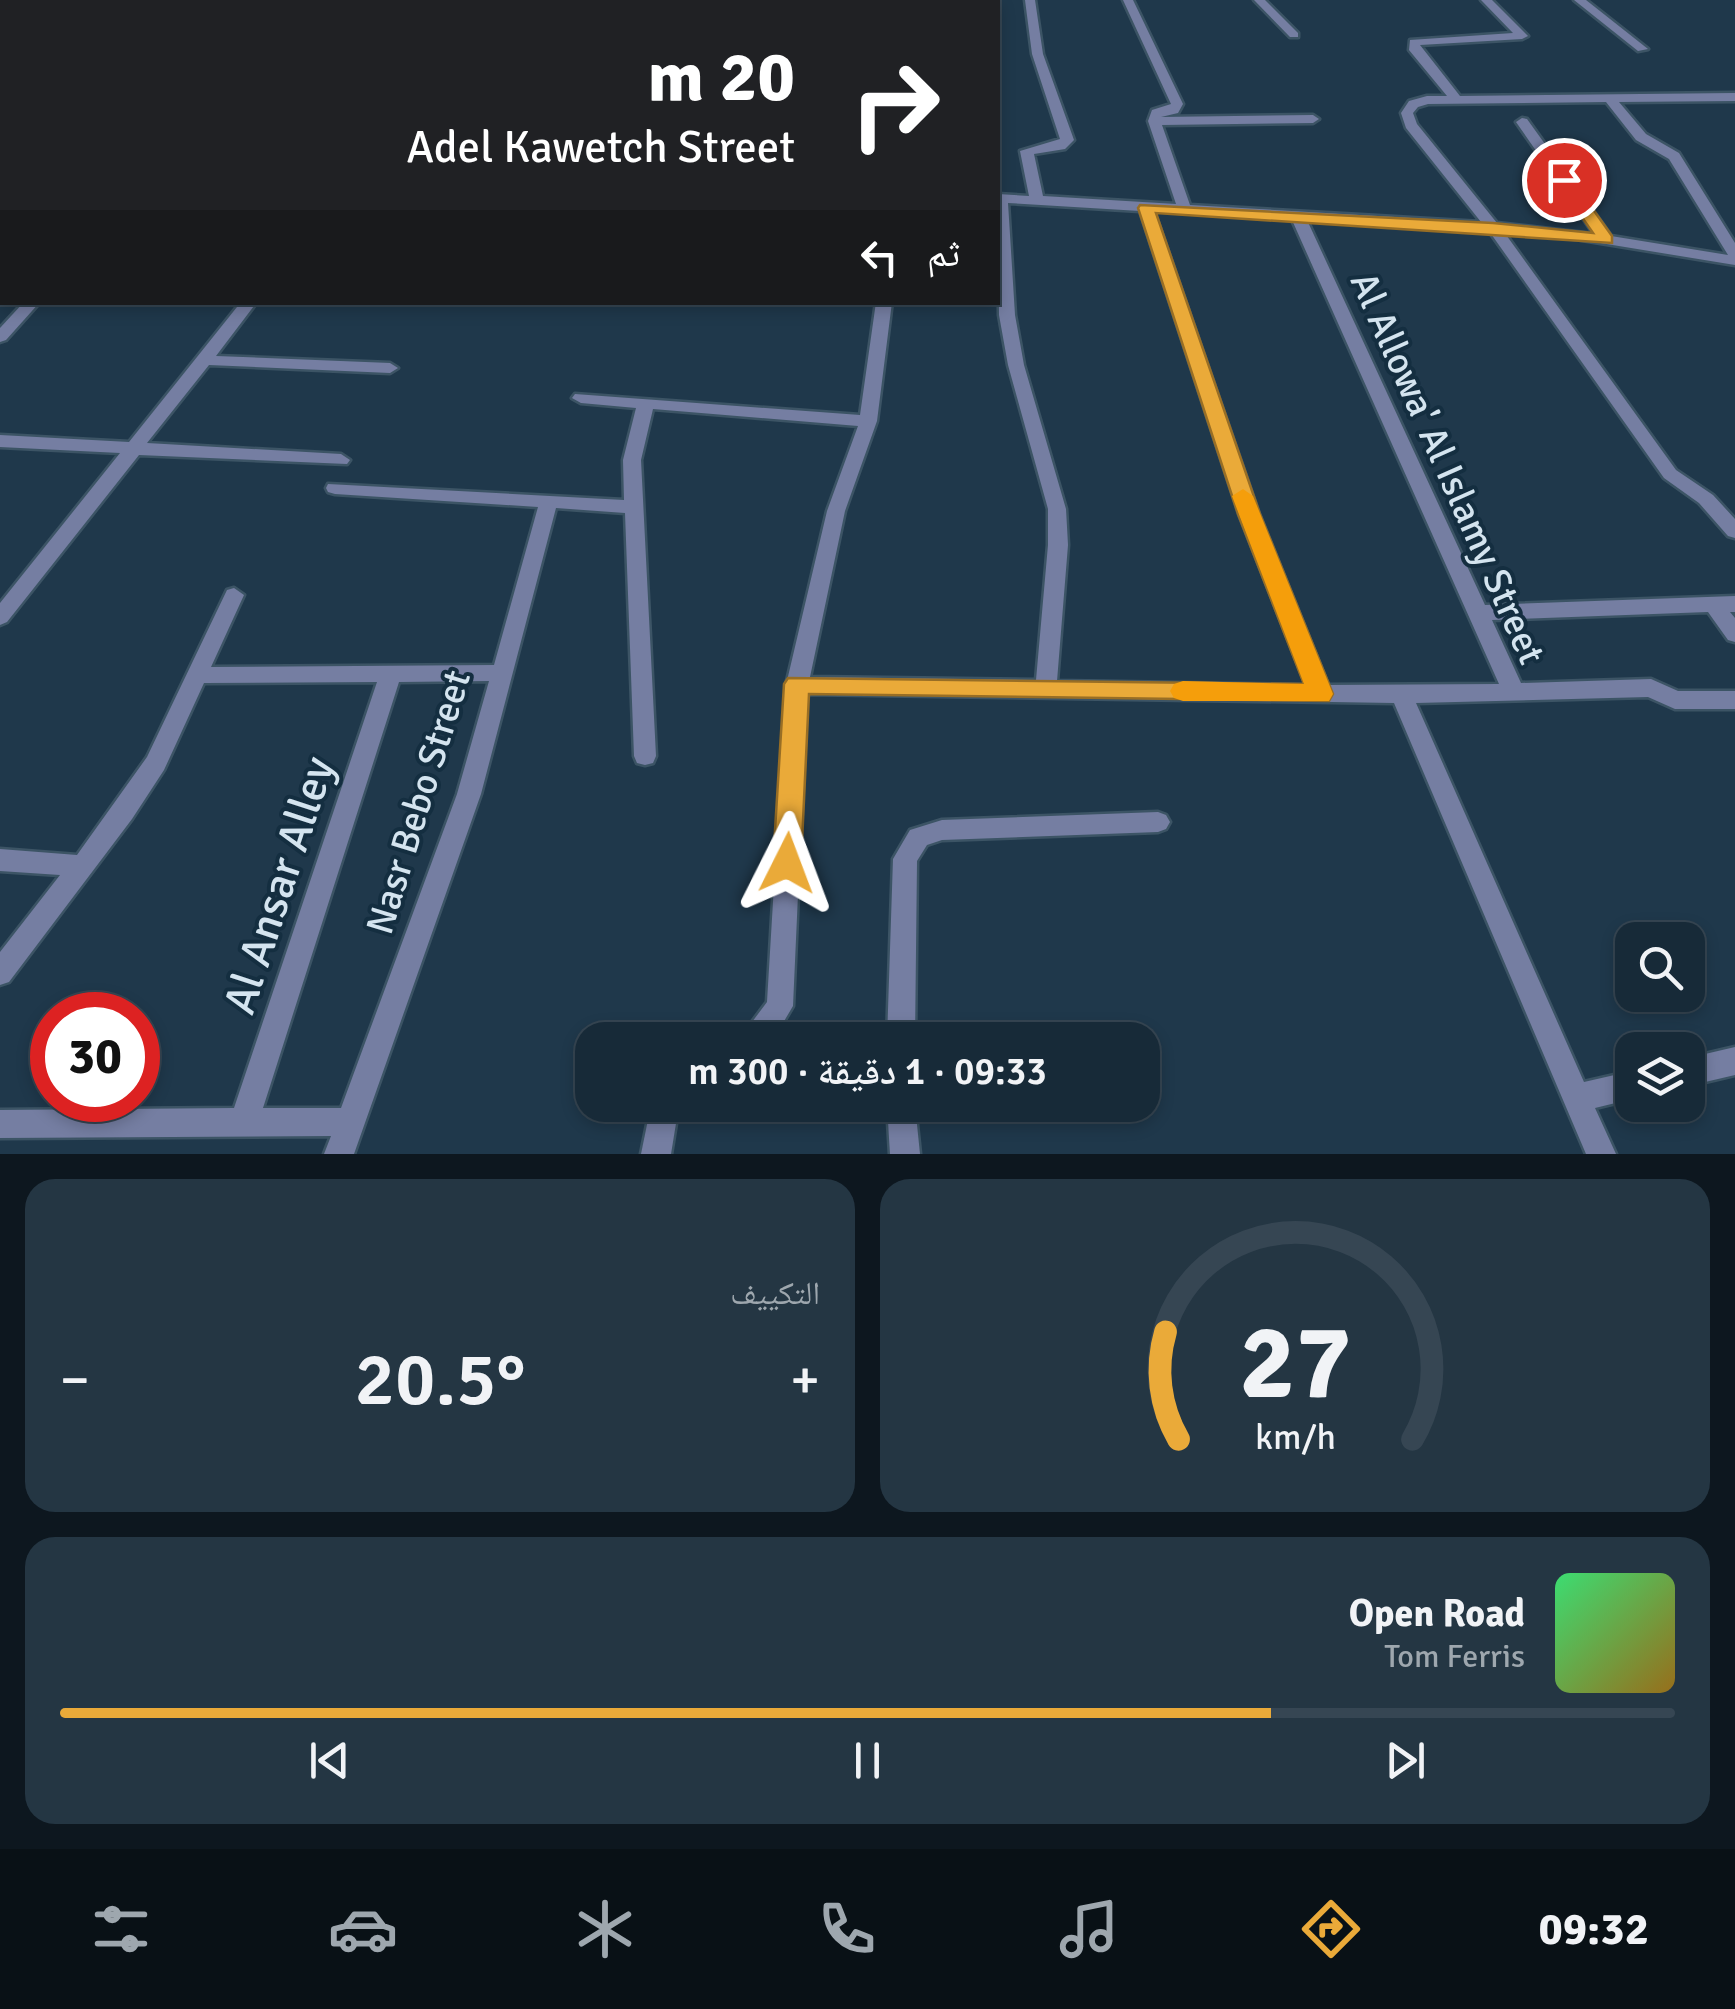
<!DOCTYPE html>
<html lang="ar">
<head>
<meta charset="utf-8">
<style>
	:root { --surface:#172a38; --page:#243643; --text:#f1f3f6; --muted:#9ea7ae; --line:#364653; --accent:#eaaa39 }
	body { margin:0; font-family:Signika,"Noto Naskh Arabic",sans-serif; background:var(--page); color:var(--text); direction:rtl; height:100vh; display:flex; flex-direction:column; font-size:38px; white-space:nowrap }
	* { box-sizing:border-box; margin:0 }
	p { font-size:32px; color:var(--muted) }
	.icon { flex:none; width:55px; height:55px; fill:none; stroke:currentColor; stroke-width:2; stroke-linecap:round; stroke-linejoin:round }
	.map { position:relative; height:1154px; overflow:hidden; direction:ltr }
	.side { display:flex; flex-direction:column; gap:25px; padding:25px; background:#0d171f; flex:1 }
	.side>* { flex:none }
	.guide { position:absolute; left:0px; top:0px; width:1000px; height:305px; box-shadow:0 5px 15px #0003,0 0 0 2px var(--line); direction:rtl; background:#202124; color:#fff; overflow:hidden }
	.controls { position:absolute; left:1615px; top:922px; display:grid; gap:20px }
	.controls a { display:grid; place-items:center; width:90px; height:90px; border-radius:20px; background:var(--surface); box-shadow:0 5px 15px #0003,0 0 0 2px var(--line); font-size:50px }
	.speed { position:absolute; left:30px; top:992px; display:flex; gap:20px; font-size:50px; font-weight:700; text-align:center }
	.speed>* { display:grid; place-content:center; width:130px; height:130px; border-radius:50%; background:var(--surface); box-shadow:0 5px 15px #0003,0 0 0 2px var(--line); line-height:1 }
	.speed .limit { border:15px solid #d22; background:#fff; color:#111 }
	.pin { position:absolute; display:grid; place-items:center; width:85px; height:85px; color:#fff; margin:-42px; border:5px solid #fff; border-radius:50%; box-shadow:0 2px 10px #0007 }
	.me { position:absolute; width:110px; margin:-55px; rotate:3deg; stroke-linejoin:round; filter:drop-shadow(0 0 8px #0008) }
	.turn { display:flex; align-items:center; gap:35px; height:210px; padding:0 40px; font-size:45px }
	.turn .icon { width:130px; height:130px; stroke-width:2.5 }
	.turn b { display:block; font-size:70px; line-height:85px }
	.then { display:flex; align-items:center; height:95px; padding:0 40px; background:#0003; gap:20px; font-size:38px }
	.big { font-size:75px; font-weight:600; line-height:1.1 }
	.side .widget { flex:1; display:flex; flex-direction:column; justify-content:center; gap:15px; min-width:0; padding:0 35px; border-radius:30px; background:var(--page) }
	.side .dial { align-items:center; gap:0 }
	.dial svg { height:260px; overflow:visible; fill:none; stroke:var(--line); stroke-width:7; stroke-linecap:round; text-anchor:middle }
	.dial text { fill:var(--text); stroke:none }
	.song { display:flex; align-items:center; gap:30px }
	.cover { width:120px; height:120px; border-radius:15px; background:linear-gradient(135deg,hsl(140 70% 55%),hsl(40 70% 35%)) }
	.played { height:10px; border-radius:5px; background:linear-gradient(90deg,var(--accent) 75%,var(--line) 75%) }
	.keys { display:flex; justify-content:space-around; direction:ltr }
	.heat { display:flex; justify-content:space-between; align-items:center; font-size:55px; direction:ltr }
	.side .tiles { flex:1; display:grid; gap:25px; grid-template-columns:1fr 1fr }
	.widget:last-child { grid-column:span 2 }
	.trip { position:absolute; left:575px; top:1022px; width:585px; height:100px; border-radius:30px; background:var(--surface); box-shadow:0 5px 15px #0003,0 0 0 2px var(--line); font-weight:600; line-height:100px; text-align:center; direction:rtl }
	.tab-bar { display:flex; height:160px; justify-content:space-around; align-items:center; background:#091116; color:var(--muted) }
	.tab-bar .icon { width:70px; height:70px }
	.tab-bar .active { color:var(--accent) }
	.tab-bar b { font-size:45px; color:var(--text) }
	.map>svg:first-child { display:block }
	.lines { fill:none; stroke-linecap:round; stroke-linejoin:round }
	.minor-casing { stroke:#3c5465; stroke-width:5 }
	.minor { fill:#757ea2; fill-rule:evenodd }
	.route { fill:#eaaa39; stroke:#986e25; stroke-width:2.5 }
	.slow { fill:#f59e0b }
	.labels { text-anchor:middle; stroke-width:8; stroke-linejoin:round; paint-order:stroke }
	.street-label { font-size:38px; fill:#d4e4ef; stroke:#142e40 }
	.near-street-label { font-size:45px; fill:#d4e4ef; stroke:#142e40 }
</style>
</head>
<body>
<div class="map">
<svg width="1735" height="1154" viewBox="0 0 1735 1154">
	<rect width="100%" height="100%" fill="#1f384b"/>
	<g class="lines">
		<!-- minor casing -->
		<g class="minor-casing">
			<g id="minor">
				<rect x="606" y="0" width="10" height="2"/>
				<path d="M1025 0H1035L1043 54 1074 140 1065 149 1034 154 1043 196 1176 204 1148 121 1152 110 1171 104 1123 0H1133L1183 104 1178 113 1161 117 1313 115 1319 119 1313 123 1162 125 1190 205 1481 222 1406 128 1401 113 1409 101 1427 96H1447L1409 50 1410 40 1513 33 1481 0H1492L1528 36 1522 39 1420 45 1460 96 1735 93V101L1619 102 1646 134 1679 153 1735 243V265L1576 239 1504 232 1676 470 1713 495 1735 519V538L1728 536 1699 503 1664 478 1489 231 1307 220 1485 605 1735 596V612H1730L1735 618V642L1728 640 1708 612 1492 620 1521 683 1651 679 1678 691H1735V709H1675L1648 697 1416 703 1584 1082 1632 1071V1099L1595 1108 1616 1154H1586L1394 703 807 694 793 1006 773 1040H728L732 1030 752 1022 767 1002 786 685 827 511 858 426 653 409 641 460 656 756 653 763 645 765 637 763 634 756 625 513 556 508 481 794 354 1154H324L331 1136 0 1138V1110L234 1108 377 682 204 683 164 770 132 819 9 982 0 985V952L60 875 0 871V849L77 855 147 757 227 590 234 588 244 595 211 667 494 665 538 507 335 494 328 492 326 488 328 484 624 500 623 460 636 408 581 403 572 398 575 394 860 415 876 302H892L877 421 845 511 810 677 1036 680 1048 545V509L1008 365 999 315 998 194 1029 196 1020 151 1060 139 1032 54ZM1606 102 1636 140 1669 159 1728 255 1611 236 1527 119 1522 118 1516 122 1594 234 1497 223 1417 124 1413 113 1418 107 1428 104ZM1008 203 1140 211 1239 514 1306 685 1057 681 1068 545 1066 509 1024 365 1015 315ZM1154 211 1292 220 1499 684 1328 685 1259 514ZM489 681 457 794 341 1108H263L399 682Z"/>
				<path d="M1254 0H1265L1298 33V37H1290Z"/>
				<path d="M1574 0H1586L1648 49 1638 51Z"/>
				<rect x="0" y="18" width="2" height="6"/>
				<rect x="0" y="75" width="2" height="8"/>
				<path d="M24 302H40L6 340 0 342V328Z"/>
				<path d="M241 302H257L216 356 390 363 398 368 390 373 209 365 147 443 341 454 350 460 347 464 139 455 7 622 0 625V603L120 453 0 447V435L129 442Z"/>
				<path d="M1158 812 1166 815 1170 822 1166 829 1158 832 942 840 927 845 917 861 915 1040H887L893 859 910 830 942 820Z"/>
				<path d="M1735 1047V1075L1688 1086V1058Z"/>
				<path d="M651 1105H679L671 1154H641Z"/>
				<path d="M887 1105H915L920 1154H890Z"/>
			</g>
		</g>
		<!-- minor -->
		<use href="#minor" class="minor"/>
	</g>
	<!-- route -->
	<path class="route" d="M1564 176 1570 177 1612 236V243L1156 213 1260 514 1333 694 1329 701 809 694 801 863 797 872 787 875 777 872 773 863 784 684 788 678 1304 684 1238 514 1138 208 1140 205 1493 223 1593 233 1556 180Z"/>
	<!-- slow -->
	<path class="slow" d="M1243 489 1253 496 1333 694 1329 701H1183L1174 698 1170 691 1174 684 1183 681 1304 684 1232 496Z"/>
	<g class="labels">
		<!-- street labels -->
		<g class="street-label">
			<text transform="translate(1448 468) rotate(66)" y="13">Al Allowa' Al Islamy Street</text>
			<text transform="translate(418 802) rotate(-73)" y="13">Nasr Bebo Street</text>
		</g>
		<!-- near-street labels -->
		<g class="near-street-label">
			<text transform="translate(278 885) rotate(-72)" y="16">Al Ansar Alley</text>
		</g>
	</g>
</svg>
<div class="controls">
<a><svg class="icon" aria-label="search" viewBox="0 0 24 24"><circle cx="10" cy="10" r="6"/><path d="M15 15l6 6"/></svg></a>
<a><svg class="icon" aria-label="layers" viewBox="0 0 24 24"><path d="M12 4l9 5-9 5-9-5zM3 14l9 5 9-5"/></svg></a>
</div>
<div class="speed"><div class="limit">30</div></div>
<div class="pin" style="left:1564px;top:180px;background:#d93025"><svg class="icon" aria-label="arrive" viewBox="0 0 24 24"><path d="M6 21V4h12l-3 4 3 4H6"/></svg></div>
<svg class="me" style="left:787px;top:863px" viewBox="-20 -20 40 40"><path d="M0-17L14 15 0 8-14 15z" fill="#eaaa39" stroke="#fff" stroke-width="4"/></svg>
<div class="trip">09:33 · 1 دقيقة · 300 m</div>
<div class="guide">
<div class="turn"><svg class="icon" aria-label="right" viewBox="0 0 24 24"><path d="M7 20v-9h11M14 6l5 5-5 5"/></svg><div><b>20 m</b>Adel Kawetch Street</div></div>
<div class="then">ثم<svg class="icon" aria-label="left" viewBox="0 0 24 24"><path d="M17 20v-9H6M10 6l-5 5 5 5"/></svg></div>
</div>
</div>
<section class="side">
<div class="tiles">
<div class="widget dial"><svg viewBox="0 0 100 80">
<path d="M14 69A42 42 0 1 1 86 69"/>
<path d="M14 69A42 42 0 0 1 10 36" stroke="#eaaa39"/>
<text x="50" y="56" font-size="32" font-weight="700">27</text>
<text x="50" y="72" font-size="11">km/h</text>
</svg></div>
<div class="widget"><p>التكييف</p>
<div class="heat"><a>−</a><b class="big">20.5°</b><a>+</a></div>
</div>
<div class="widget">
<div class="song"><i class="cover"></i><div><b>Open Road</b><p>Tom Ferris</p></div></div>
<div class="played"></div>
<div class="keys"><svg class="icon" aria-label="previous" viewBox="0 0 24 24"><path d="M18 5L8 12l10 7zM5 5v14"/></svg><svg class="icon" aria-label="pause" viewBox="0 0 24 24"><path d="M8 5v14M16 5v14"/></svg><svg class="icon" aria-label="next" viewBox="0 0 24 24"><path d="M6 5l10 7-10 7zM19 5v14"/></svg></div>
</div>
</div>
</section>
<nav class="tab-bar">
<b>09:32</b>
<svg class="icon active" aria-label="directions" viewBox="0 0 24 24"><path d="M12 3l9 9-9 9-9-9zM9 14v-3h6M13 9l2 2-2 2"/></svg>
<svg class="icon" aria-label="music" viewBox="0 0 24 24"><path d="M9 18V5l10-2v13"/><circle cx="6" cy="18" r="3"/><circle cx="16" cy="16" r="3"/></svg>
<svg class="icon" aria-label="phone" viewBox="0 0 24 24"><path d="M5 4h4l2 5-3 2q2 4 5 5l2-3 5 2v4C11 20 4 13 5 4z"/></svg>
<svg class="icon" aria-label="climate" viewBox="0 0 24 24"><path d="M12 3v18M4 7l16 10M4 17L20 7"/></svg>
<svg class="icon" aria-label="car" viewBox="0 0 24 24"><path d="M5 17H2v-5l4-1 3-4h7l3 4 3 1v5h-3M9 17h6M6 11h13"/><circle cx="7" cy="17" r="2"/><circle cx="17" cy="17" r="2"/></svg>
<svg class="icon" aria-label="filters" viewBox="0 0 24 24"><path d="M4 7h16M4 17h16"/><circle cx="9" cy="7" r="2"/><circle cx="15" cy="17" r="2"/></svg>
</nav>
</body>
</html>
